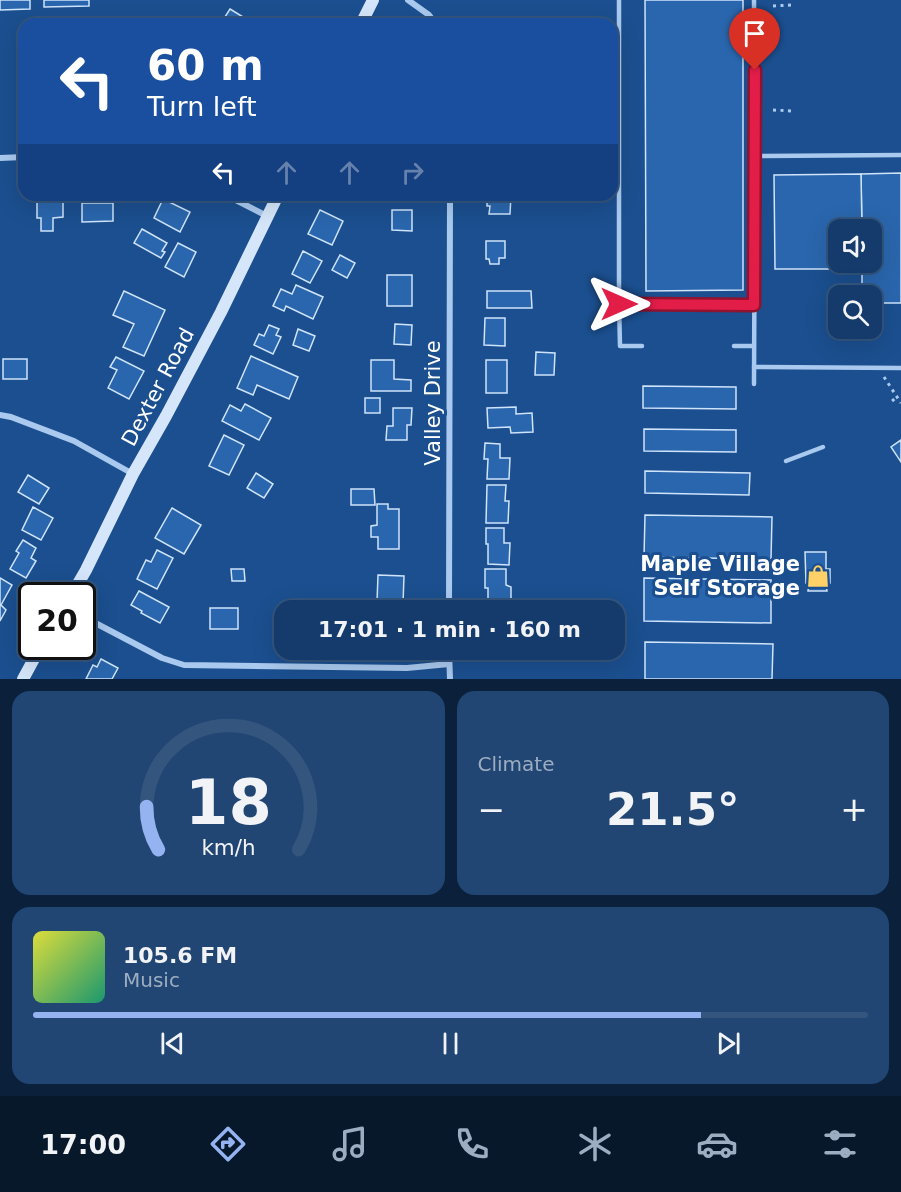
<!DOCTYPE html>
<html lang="en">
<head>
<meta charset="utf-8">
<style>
	:root { --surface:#143b6b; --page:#214673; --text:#f1f3f6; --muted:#9dadc1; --line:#33557e; --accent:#95b2f1 }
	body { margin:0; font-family:"DejaVu Sans",sans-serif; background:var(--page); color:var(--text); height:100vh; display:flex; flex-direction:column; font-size:22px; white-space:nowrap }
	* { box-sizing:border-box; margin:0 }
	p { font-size:20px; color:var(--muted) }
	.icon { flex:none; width:33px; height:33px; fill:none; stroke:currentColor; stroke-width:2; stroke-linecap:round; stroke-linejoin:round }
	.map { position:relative; height:679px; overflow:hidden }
	.drawer { display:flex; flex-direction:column; gap:12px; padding:12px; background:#0b203b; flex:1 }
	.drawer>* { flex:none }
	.top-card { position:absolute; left:18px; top:18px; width:600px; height:183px; border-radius:18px; box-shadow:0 6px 24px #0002,0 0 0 2px var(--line); background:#1a4fa0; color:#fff; overflow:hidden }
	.buttons { position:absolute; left:828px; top:219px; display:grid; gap:12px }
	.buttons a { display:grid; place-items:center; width:54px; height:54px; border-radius:12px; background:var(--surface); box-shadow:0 6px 24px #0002,0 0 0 2px var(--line); font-size:30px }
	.speed { position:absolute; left:18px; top:582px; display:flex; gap:12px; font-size:30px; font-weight:700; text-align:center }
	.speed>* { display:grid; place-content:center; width:78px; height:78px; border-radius:50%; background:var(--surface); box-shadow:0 6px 24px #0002,0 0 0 2px var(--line); line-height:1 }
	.speed .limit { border:3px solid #111; border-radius:9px; background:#fff; color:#111 }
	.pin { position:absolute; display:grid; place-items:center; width:51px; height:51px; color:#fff; margin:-62px -26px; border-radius:50% 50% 50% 0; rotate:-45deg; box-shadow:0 0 6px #0007 }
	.pin .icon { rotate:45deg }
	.me { position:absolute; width:66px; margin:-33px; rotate:90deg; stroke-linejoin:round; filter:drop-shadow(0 0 4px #0008) }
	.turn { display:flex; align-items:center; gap:21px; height:126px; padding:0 30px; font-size:27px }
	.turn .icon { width:78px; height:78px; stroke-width:2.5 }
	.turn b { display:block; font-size:42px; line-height:51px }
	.lanes { display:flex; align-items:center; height:57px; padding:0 30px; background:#0003; justify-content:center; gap:30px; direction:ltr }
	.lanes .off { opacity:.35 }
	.big { font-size:45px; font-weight:800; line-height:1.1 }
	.drawer .tile { flex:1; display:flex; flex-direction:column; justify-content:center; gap:9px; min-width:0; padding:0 21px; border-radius:18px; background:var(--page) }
	.drawer .dial { align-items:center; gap:0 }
	.dial svg { height:156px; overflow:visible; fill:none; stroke:var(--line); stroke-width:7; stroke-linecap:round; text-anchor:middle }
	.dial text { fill:var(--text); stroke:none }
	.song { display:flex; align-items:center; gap:18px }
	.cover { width:72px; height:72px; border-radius:9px; background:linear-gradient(135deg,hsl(60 70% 55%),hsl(160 70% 35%)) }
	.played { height:6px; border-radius:3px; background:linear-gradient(90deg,var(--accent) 80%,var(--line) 80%) }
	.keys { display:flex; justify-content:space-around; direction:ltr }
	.heat { display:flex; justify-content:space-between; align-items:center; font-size:33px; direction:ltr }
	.drawer .tiles { flex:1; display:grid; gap:12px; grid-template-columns:1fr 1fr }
	.tile:last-child { grid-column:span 2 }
	.trip { position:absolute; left:274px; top:600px; width:351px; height:60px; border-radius:18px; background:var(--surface); box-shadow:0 6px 24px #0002,0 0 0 2px var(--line); font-weight:800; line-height:60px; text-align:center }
	.menu { display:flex; height:96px; justify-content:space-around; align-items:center; background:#08182b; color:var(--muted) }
	.menu .icon { width:42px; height:42px }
	.menu .current { color:var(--accent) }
	.menu b { font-size:27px; color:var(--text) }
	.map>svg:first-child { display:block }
	.building { fill:#2a66ad; stroke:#cfe3fa; stroke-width:1.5 }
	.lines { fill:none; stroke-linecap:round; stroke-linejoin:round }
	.path { stroke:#a9c9ee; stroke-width:3; stroke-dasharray:3 4.5; stroke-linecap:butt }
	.service { stroke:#a9c9ee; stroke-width:4.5 }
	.minor { stroke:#a9c9ee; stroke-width:6 }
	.secondary { stroke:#d6e6fa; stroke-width:12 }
	.route-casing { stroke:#92132f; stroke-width:15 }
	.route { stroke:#e11d48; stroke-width:10 }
	.labels { text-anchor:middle; stroke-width:6; stroke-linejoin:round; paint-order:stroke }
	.street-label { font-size:21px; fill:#fff; stroke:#1b4f8f }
	.poi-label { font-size:21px; font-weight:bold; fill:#fff; stroke:#1b4f8f; text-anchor:end }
</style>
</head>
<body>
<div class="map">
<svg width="901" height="679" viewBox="0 0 901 679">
	<rect width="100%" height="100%" fill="#1b4f8f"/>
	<!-- building -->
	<g class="building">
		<path d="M0 0H30V9L0 10Z"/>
		<path d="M44 0H89V6L44 7Z"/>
		<path d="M645 0H743V290L646 291Z"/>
		<path d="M230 9 248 20 245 24 221 23Z"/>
		<path d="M901 173V303H872V296H862V262H872V230H862L861 174Z"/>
		<path d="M861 174 862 230H838V262H862V269H775L774 175Z"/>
		<path d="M487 195H511L510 214H489L490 206H487Z"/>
		<path d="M163 199 190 212 180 232 154 218Z"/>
		<path d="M63 200V217L53 218V231H41V218H37V201Z"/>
		<path d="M82 203H113V221L82 222Z"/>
		<path d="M320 210 343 221 332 245 308 234Z"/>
		<path d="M392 210H412V231L392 230Z"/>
		<path d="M142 229 167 243 162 251 165 252 161 258 134 243Z"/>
		<path d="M486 241H505V258H499V264H490L489 259H486Z"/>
		<path d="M178 243 196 252 184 277 165 267Z"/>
		<path d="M303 251 322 261 310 283 292 274Z"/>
		<path d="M340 255 355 263 347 278 332 270Z"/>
		<rect x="387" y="275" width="25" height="31"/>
		<path d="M296 285 323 297 313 319 286 306 284 311 273 306 281 289 292 294Z"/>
		<path d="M124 291 165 310 144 356 123 347 134 324 113 315Z"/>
		<path d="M487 291H531L532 308H487Z"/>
		<path d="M485 318H505V346L484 345Z"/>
		<path d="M395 324 412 325 411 345 394 344Z"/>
		<path d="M269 325 279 329 276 335 281 337 273 354 254 345 259 334 264 336Z"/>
		<path d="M298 329 315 336 309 351 293 345Z"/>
		<path d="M536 352 555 353 554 375H535Z"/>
		<path d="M251 356 298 377 289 399 257 385 253 395 237 388Z"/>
		<path d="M116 357 144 371 129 399 108 388 117 370 110 367Z"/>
		<rect x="3" y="359" width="24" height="20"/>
		<path d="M371 360H394V379L411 380V391H371Z"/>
		<rect x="486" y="360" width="21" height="33"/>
		<path d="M643 386 736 387V409L643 408Z"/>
		<rect x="365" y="398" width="15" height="15"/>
		<path d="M245 404 271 418 259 440 222 421 230 405 241 411Z"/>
		<path d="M516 407V414L532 413 533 432 511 433 510 427 488 428 487 408Z"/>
		<path d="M393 408H412L411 425H407V440H386L387 426H393Z"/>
		<path d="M644 429 736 430V452L644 451Z"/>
		<path d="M224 435 244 445 229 475 209 466Z"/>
		<path d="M901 440V462L891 447Z"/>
		<path d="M485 443 500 444V458H510L509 479H487L488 459H484Z"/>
		<path d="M645 471 750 473 749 495 645 493Z"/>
		<path d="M256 473 273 484 264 498 247 488Z"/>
		<path d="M28 475 49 488 39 504 18 492Z"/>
		<path d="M487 485H506L505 501H509L508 523H486Z"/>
		<path d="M351 489H374L375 505H351Z"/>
		<path d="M377 504H388V509H399V549H378V537H371V526L377 525Z"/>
		<path d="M33 507 53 518 41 540 22 530Z"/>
		<path d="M172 508 201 525 184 554 155 538Z"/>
		<path d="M645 515 772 517 771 559 644 557Z"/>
		<path d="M486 528H504V543H510L509 565 488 564V544H486Z"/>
		<path d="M23 540 36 548 31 558 36 561 26 578 10 569 19 553 16 551Z"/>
		<path d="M157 550 173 558 157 589 137 579 146 560 151 562Z"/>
		<path d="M805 552H826V569H830V583H826L827 591H808L809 583H806Z"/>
		<path d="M231 569H244L245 581H232Z"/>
		<path d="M485 569H506V585L511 587V607H488V588H485Z"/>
		<path d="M378 575 404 576 403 604 377 602Z"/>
		<path d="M0 578 12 585 1 605 6 610 0 621Z"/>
		<path d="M644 578 771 580V623L644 621Z"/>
		<path d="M139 591 169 607 160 623 141 613 142 611 131 605Z"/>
		<path d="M326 607V610H294V608Z"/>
		<rect x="210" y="608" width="28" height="21"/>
		<path d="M645 642 773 644 772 679H645Z"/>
		<path d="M101 659 118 668 112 679H86L93 665 97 667Z"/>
	</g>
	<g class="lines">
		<!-- path -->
		<g class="path">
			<path d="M773 6 792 5"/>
			<path d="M773 110 793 111"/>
			<path d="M884 377 901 403"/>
			<path d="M892 401 897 397"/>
		</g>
		<!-- service -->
		<g class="service">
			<path d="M619 0V304L754 305"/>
			<path d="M754 0 755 156 901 155"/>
			<path d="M619 304 620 346H642"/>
			<path d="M734 346H754"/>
			<path d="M754 367 901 368"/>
			<path d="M754 384 755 156"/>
			<path d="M786 461 823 447"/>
		</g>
		<!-- minor -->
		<g class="minor">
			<path d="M408 0 429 15 436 24"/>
			<path d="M0 158 24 157"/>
			<path d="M226 195 267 216"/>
			<path d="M0 415 11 417 74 441 133 474"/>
			<path d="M449 610 450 195"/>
			<path d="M82 616 162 658 184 665 407 668 449 664"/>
			<path d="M449 650 450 679"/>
		</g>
		<!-- secondary -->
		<g class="secondary">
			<path d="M361 24 373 0"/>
			<path d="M71 596 86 570 133 474 166 416 221 312 278 195"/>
			<path d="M23 679 41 646"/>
		</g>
	</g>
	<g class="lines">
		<!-- route casing -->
		<g class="route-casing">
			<path id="route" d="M619 304 754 305 755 70"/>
		</g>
		<!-- route -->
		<use href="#route" class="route"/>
	</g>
	<!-- icons -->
	<defs>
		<g id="shop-bare" transform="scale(1.8)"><path d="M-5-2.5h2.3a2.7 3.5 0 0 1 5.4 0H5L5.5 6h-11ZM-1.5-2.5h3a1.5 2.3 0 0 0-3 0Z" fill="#ffd166" stroke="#1b4f8f" stroke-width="2.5" paint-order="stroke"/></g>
	</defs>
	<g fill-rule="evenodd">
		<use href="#shop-bare" x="818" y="576"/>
	</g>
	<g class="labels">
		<!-- street labels -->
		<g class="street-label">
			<text transform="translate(158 387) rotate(-62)" y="7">Dexter Road</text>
			<text transform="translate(433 403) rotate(-90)" y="7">Valley Drive</text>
		</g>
		<!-- poi labels -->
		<g class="poi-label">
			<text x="800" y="571">Maple Village<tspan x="800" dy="24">Self Storage</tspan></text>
		</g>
	</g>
</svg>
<div class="buttons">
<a><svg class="icon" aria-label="sound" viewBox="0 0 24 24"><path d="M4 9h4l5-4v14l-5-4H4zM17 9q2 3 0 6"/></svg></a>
<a><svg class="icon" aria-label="search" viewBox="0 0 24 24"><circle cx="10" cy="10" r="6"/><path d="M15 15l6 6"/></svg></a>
</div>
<div class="speed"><div class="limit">20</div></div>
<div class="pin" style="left:755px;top:70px;background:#d93025"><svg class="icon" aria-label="arrive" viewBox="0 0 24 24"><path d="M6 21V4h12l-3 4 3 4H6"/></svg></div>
<svg class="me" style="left:619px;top:304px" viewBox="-20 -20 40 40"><path d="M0-17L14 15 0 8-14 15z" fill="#e11d48" stroke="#fff" stroke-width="4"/></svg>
<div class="trip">17:01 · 1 min · 160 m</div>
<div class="top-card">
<div class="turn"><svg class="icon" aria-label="left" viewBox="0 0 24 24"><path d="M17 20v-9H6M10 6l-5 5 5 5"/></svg><div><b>60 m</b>Turn left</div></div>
<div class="lanes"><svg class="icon" aria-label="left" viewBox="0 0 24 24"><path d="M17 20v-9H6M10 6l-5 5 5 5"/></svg><svg class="icon off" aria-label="ahead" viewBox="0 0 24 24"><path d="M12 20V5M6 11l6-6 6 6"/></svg><svg class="icon off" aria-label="ahead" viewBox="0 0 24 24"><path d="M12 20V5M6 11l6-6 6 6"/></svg><svg class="icon off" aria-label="right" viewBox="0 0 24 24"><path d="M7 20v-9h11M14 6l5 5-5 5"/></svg></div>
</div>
</div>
<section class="drawer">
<div class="tiles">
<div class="tile dial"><svg viewBox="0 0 100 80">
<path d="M14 69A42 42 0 1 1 86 69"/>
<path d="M14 69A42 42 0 0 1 8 47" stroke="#95b2f1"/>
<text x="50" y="56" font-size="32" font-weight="700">18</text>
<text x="50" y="72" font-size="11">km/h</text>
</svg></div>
<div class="tile"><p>Climate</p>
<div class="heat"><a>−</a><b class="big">21.5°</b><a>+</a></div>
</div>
<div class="tile">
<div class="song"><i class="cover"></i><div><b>105.6 FM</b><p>Music</p></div></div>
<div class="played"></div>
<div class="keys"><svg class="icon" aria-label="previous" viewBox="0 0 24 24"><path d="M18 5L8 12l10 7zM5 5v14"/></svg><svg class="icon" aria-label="pause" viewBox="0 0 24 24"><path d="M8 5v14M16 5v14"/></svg><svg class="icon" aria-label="next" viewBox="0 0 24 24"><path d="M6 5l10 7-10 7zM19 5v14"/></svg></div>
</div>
</div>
</section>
<nav class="menu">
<b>17:00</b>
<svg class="icon current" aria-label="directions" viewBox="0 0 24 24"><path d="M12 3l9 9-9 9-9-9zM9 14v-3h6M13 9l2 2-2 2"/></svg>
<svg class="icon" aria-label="music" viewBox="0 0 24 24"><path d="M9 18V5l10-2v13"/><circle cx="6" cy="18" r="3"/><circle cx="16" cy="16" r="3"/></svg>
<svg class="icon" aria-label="phone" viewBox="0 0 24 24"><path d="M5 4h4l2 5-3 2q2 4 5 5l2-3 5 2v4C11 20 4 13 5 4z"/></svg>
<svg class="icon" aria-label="climate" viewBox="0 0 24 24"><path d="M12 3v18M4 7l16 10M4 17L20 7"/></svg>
<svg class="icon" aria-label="car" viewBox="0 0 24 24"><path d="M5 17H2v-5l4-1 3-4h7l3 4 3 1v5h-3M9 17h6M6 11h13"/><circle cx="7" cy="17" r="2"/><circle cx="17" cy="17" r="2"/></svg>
<svg class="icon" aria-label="filters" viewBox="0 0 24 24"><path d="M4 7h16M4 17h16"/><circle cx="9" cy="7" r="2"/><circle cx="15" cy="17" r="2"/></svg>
</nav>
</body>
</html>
